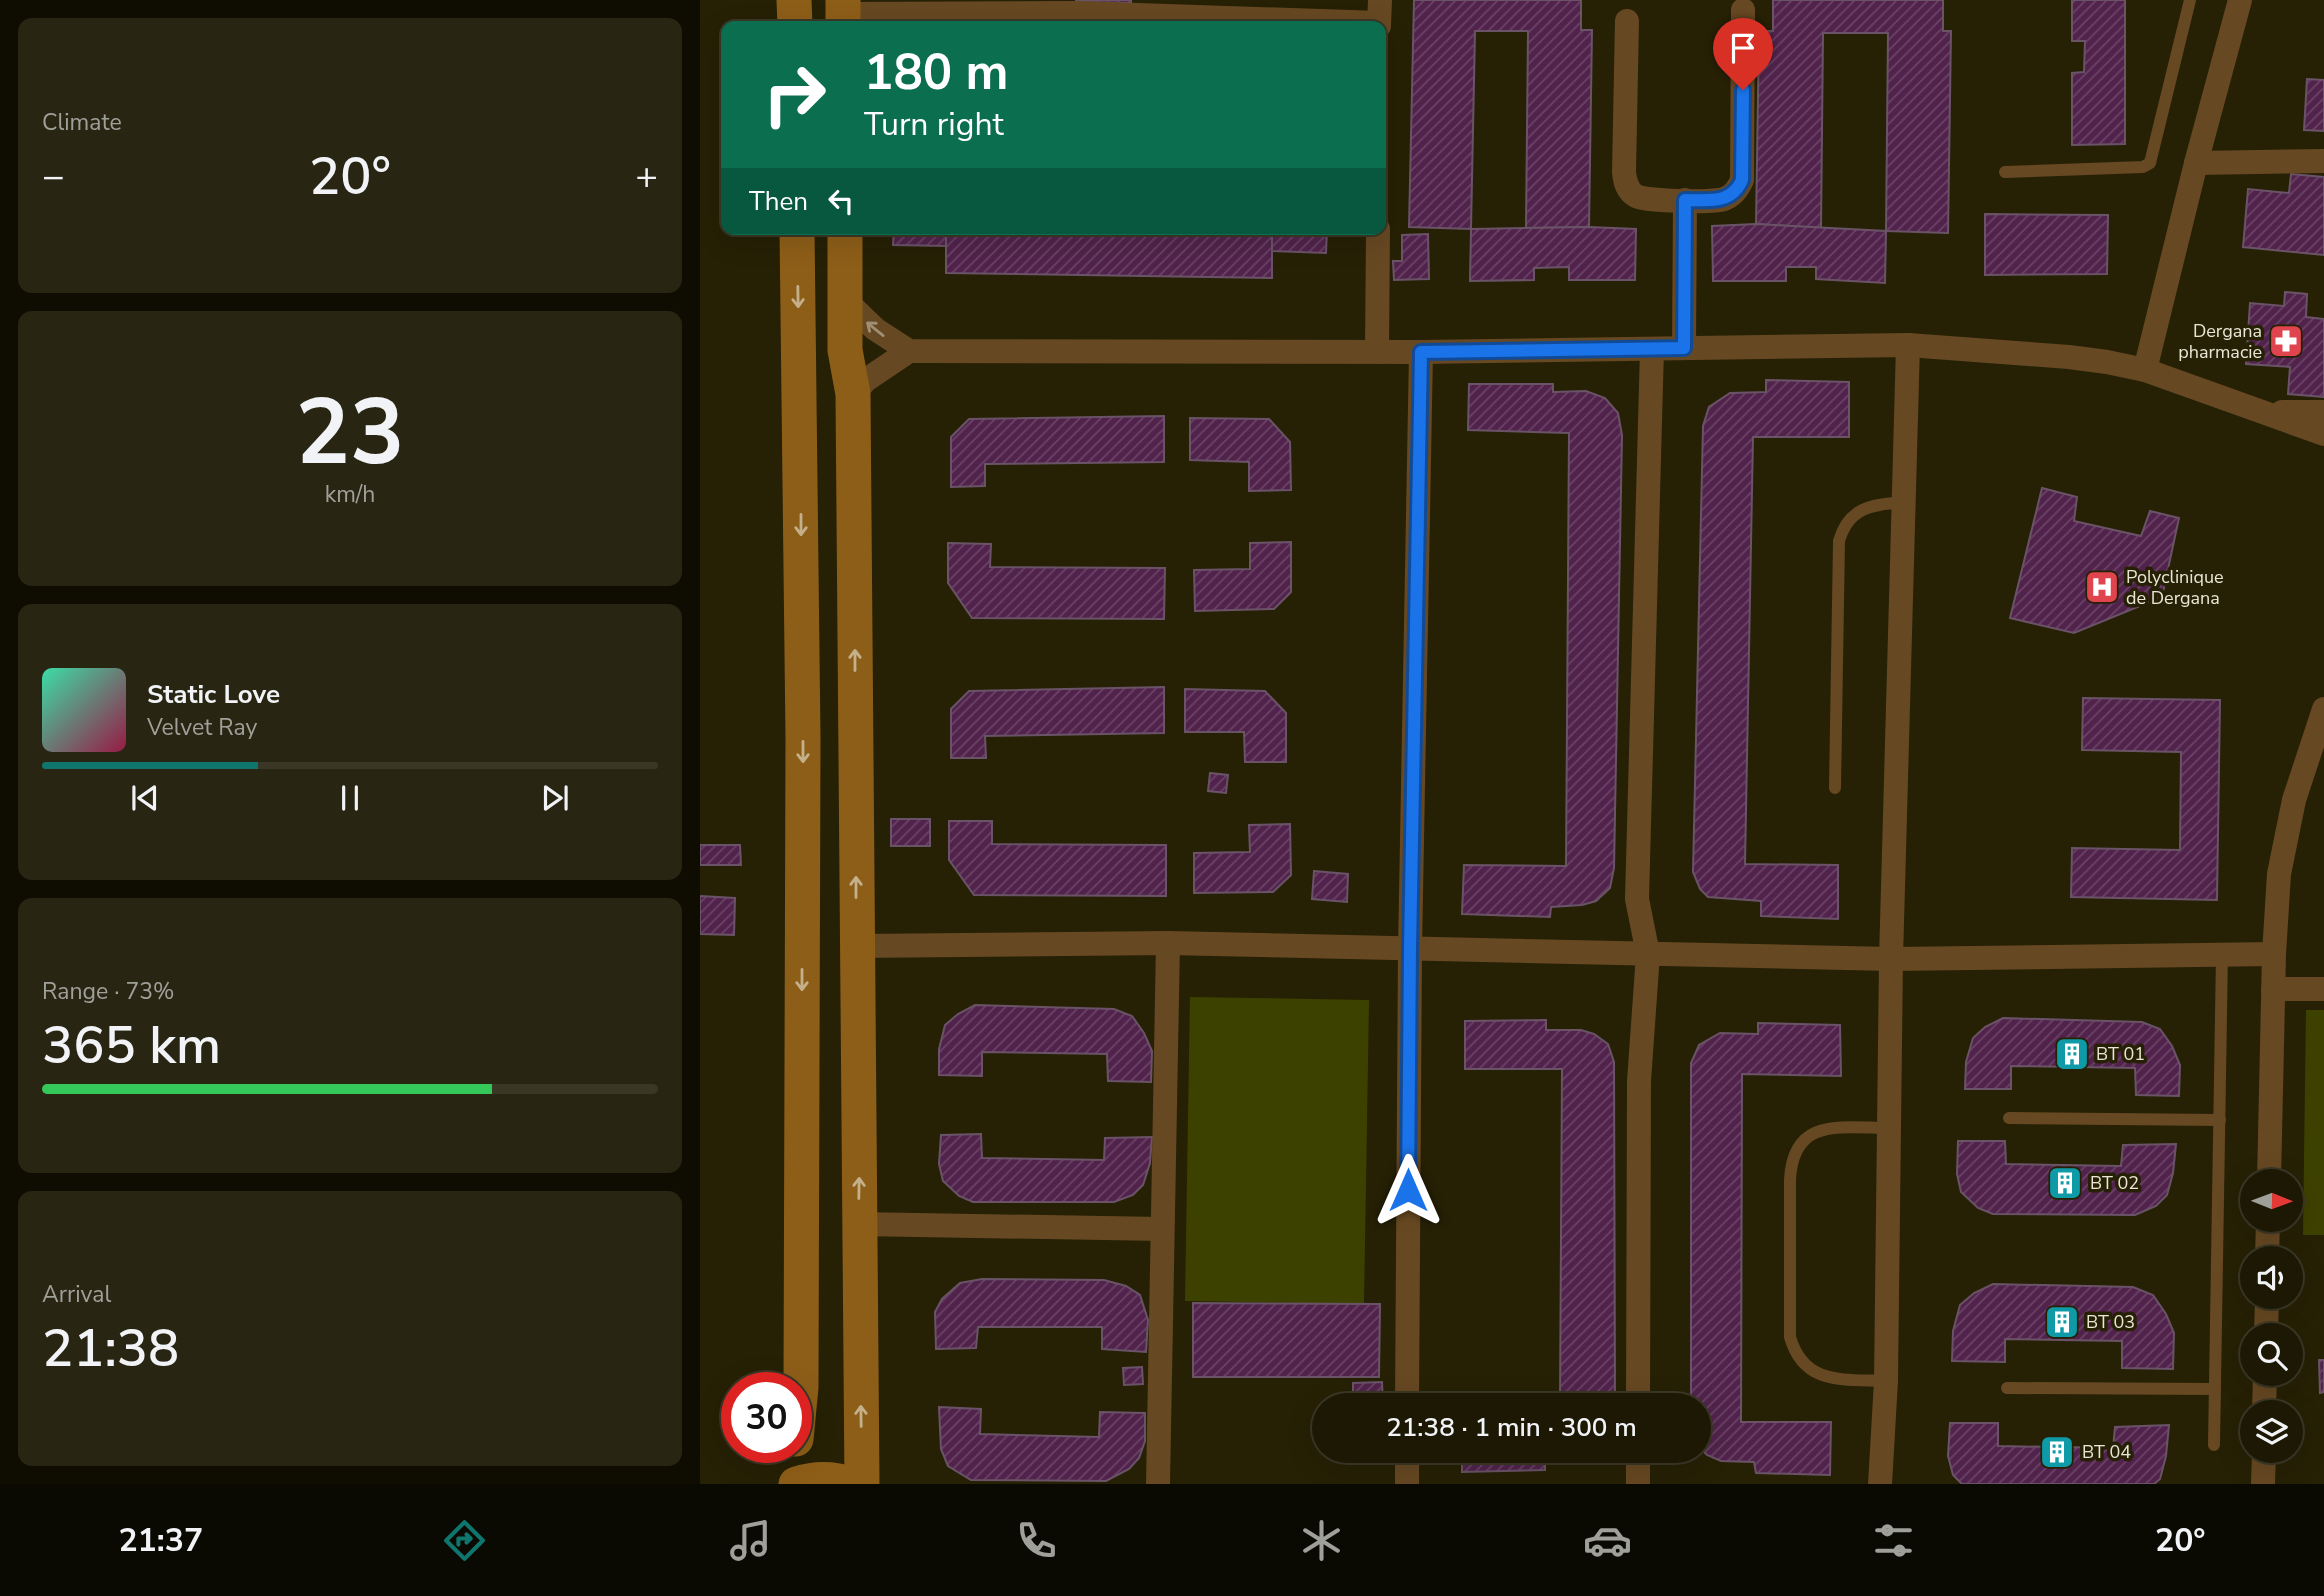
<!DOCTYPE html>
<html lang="en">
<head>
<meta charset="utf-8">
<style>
	:root { --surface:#1c1804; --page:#292513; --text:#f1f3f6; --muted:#a0a09a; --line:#3a3726; --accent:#0f766e }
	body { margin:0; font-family:"Nunito Sans",sans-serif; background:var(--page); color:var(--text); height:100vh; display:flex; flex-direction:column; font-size:26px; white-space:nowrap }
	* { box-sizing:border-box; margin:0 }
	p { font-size:23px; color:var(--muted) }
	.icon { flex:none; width:38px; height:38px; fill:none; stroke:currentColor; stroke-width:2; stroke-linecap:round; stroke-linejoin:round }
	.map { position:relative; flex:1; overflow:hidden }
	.side { display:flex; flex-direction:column; gap:18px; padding:18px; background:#0f0d02; width:700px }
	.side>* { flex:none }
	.guide { position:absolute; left:21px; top:21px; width:665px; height:214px; border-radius:14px; box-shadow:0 7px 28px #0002,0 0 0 2px var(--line); background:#0b6e4f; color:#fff; overflow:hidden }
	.needle { width:46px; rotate:91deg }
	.tools { position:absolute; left:1540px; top:1169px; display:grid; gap:14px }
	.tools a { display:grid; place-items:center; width:63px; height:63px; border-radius:50%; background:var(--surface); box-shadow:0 7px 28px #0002,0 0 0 2px var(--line); font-size:35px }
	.speed { position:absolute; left:21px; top:1372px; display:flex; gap:14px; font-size:35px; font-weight:700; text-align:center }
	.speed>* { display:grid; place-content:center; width:91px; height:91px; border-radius:50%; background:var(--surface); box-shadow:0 7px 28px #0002,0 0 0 2px var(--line); line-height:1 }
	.speed .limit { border:10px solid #d22; background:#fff; color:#111 }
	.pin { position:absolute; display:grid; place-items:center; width:60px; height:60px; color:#fff; margin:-72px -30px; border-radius:50% 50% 50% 0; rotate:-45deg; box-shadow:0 0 7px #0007 }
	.pin .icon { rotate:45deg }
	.me { position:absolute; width:77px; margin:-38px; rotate:0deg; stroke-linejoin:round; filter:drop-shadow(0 0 5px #0008) }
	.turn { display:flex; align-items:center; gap:24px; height:147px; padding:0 28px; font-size:32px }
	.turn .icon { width:91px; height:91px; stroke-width:2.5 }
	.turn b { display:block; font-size:49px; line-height:60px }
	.then { display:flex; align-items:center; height:66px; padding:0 28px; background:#0003; gap:14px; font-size:26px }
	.big { font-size:52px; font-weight:600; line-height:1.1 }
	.side .widget { flex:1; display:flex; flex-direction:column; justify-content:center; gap:10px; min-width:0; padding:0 24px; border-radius:14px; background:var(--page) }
	.side .dial { align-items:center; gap:0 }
	.dial b { font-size:91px; line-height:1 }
	.song { display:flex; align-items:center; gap:21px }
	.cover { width:84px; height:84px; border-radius:10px; background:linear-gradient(135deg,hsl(160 70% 55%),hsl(340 70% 35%)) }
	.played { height:7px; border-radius:4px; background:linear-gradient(90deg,var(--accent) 35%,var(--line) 35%) }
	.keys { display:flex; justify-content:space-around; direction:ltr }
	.heat { display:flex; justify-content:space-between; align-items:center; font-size:38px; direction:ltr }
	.charge { height:10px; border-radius:5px; background:linear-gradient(90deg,#34c759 73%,var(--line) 0) }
	.trip { position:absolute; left:612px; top:1393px; width:399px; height:70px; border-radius:35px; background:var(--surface); box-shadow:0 7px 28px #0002,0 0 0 2px var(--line); font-weight:600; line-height:70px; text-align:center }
	.tabs { display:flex; height:112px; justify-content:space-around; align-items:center; background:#0b0a02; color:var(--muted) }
	.tabs .icon { width:49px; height:49px }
	.tabs .active { color:var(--accent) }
	.tabs b { font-size:32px; color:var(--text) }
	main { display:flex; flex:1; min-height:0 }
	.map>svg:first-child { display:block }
	.garden { fill:#3d4100 }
	.building { fill:url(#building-hatch); stroke:#6a5367; stroke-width:2 }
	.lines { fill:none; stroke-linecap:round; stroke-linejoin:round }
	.lane { stroke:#664822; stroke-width:12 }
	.street { stroke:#664822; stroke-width:24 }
	.secondary { stroke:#8d5e18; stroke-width:35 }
	.oneway { stroke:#c4b08a }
	.oneway2 { stroke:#a18f73 }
	.route-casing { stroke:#114b97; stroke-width:18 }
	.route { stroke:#1a73e8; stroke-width:12 }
	.labels { text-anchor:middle; stroke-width:7; stroke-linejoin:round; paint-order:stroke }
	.poi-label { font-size:18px; fill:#e9e6d6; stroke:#262005; text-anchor:start }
</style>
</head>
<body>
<main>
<section class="side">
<div class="widget"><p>Climate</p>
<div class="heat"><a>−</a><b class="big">20°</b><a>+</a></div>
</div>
<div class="widget dial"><b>23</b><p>km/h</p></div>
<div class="widget">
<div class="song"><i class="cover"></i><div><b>Static Love</b><p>Velvet Ray</p></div></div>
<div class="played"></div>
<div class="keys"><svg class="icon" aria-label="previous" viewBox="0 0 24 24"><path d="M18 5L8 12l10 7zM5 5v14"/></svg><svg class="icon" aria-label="pause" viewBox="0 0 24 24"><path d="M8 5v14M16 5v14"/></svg><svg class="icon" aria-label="next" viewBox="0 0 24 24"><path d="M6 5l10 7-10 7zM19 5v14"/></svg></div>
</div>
<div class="widget"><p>Range · 73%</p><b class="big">365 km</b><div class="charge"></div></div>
<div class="widget"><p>Arrival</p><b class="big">21:38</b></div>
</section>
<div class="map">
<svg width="1624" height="1484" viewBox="0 0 1624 1484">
	<defs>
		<pattern id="building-hatch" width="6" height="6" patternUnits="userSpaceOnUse" patternTransform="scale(1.75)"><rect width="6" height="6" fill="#51234c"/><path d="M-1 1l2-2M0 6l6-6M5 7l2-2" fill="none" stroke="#6a4365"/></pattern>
	</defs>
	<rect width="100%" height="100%" fill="#262005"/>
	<!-- garden -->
	<g class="garden">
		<path d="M490 997 669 1000 664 1304 485 1301Z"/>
		<path d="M1606 1010H1624V1235H1603Z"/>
	</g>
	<!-- building -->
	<g class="building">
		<path d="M376 0H431V3L376 2Z"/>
		<path d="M714 0H881V30H892L889 227 826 228 828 31H775L771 229 709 227Z"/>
		<path d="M1073 0H1243V31H1251L1248 233 1186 231 1188 33H1123L1121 228 1056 224 1059 31H1073Z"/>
		<path d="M1372 0H1425V144L1372 145V73L1384 72 1385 41H1372Z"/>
		<path d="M1607 79 1624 80V131L1604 130Z"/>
		<path d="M1591 174 1624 177V255L1543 247 1548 189 1589 193Z"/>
		<path d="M1285 214 1408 215 1407 274 1285 275Z"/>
		<path d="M1056 224 1186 231 1185 283 1116 279V267H1086V281H1013L1012 226Z"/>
		<path d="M889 227 936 229 935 280H869V267L834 268V280L770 281 771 229Z"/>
		<path d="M194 229H246V246L193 245Z"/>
		<path d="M246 229H572V278L246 273Z"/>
		<path d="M572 229H627L626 253 572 251Z"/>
		<path d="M728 234 729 279 694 280 693 261H702V235Z"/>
		<path d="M1585 292 1607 294 1606 317 1624 319V397L1588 394 1590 367 1546 364 1550 303 1584 306Z"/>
		<path d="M1066 380 1149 382V437H1053L1045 864 1138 865V919L1061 916V901L1008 897 1000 889 993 872 1003 426 1009 407 1030 393 1066 392Z"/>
		<path d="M769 384H853V392L886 391 905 398 918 413 922 435 914 868 910 888 896 901 882 905 851 907 850 917 762 914 764 865 866 866 869 433 768 430Z"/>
		<path d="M464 416V462L285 464V486L251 487V437L269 419Z"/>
		<path d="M490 418 569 419 590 442 591 490 549 491V462L490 460Z"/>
		<path d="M1342 488 1377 497 1374 521 1441 536 1450 511 1479 518 1462 597 1374 633 1310 618Z"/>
		<path d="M591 542V592L574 609 495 611 494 570 550 569V543Z"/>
		<path d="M248 543 291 544 290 567 465 568 464 619 272 618 248 583Z"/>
		<path d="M464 687V733L285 736 286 758H251V709L269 691Z"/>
		<path d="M485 689 565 691 586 713V762H545L544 732H485Z"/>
		<path d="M1383 698 1520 700 1517 900 1371 897 1372 848 1480 850 1481 752 1382 750Z"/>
		<path d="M510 773 528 775 526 793 508 791Z"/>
		<rect x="191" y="819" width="39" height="27"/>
		<path d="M249 821H292V844L466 845V896L274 895 249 860Z"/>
		<path d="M590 824 591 875 573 892 494 893V853L550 852 549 825Z"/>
		<path d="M0 845H40L41 865H0Z"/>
		<path d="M614 871 648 874 647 902 612 899Z"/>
		<path d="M0 896 35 898 34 935 0 934Z"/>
		<path d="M275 1005 414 1009 432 1016 444 1033 452 1051 451 1082 408 1081 407 1054 282 1052V1076L239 1075V1049L245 1025 258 1014Z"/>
		<path d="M1303 1018 1442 1022 1460 1029 1472 1046 1480 1065 1479 1096 1436 1095 1435 1068 1311 1066V1089H1265L1266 1062 1273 1038 1285 1027Z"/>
		<path d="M846 1020V1030H881L894 1034 908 1044 914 1062 915 1405H860L862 1069H765V1021Z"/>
		<path d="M1058 1023 1140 1025 1141 1076 1042 1074 1041 1422H1131L1130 1475 1056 1473 1054 1462 1021 1461 1007 1455 999 1447V1405H991V1063L999 1045 1020 1033 1058 1034Z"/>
		<path d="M281 1134 282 1158 404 1160 405 1138 452 1137 450 1163 443 1185 433 1195 414 1202H273L259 1196 243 1181 239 1164 241 1135Z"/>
		<path d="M1258 1141H1305L1306 1164 1421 1166 1423 1145 1476 1144 1473 1173 1467 1195 1456 1206 1435 1215 1293 1214 1278 1208 1261 1192 1257 1174Z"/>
		<path d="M282 1279 404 1280 426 1286 440 1295 448 1320 446 1352 402 1349V1327H278L276 1348 236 1349 235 1312 242 1299 260 1283Z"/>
		<path d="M1293 1284 1433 1287 1453 1295 1466 1314 1474 1333 1473 1369 1422 1368V1341L1305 1339V1362L1252 1361 1253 1331 1260 1305 1274 1293Z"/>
		<path d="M493 1303 680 1304 679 1377H493Z"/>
		<path d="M1619 1360H1624V1392L1620 1393Z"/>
		<path d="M442 1367 443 1384 424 1385 423 1368Z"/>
		<path d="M682 1382 683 1405H653V1383Z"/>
		<path d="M239 1407 281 1409 280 1434 399 1437 400 1412 445 1413V1441L439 1458 429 1469 406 1481 271 1480 248 1466 241 1449Z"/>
		<path d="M1250 1423H1298V1446L1413 1448 1415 1427 1469 1425 1466 1456 1460 1479 1454 1484H1262L1253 1475 1248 1456Z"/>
		<path d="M762 1451H902L886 1462H845V1470L762 1472Z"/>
	</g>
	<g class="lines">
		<!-- lane -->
		<g class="lane">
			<path d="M1305 172 1443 167 1450 163 1490 0"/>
			<path d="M1135 788 1139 541C1149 506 1173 505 1205 502"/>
			<path d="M1309 1118 1520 1120"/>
			<path d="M1186 1381C1144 1379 1104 1386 1090 1337V1180C1093 1116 1142 1128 1189 1128"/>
			<path d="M1307 1388 1515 1389"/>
			<path d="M1514 1445 1522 954"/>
		</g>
		<!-- street -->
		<g class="street">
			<path d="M143 14 379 13 679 23"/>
			<path d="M927 21 924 172C925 182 927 191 936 196 944 201 1014 203 1024 199 1033 196 1038 189 1042 180L1043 10"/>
			<path d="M679 26 680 0"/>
			<path d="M1496 163 1624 161"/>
			<path d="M145 300 175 329 209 351 721 352 1208 345 1369 357 1407 362 1445 370 1624 434"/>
			<path d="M984 348 985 200"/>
			<path d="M677 350 678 229"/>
			<path d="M1445 370 1496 163 1540 0"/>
			<path d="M153 394 166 380 209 351"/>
			<path d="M1582 412H1624"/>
			<path d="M156 946 468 943 1191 959 1574 954"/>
			<path d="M1573 989H1624"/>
			<path d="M1569 1181 1574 954 1579 874 1594 800 1624 709"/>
			<path d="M158 1224 462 1229"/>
			<path d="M1567 1258 1568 1220"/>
			<path d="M1566 1335 1567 1297"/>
			<path d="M707 1405 710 949 721 352"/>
			<path d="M938 1405 939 1081 948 954 937 899 952 349"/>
			<path d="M1564 1412 1565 1374"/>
			<path d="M458 1484 468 943"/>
			<path d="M707 1484V1451"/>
			<path d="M938 1484V1451"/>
			<path d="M1180 1484 1186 1381 1191 959 1208 345"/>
			<path d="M1563 1484 1564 1451"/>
		</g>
		<!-- secondary -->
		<g class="secondary">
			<path d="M94 0 95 26"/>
			<path d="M143 0V26"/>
			<path d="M145 229V350L153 394 162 1484"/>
			<path d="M96 1439 101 1387 103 738 97 229"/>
			<path d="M96 1484C114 1478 133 1478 151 1484"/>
		</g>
	</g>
	<!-- one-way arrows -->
	<defs><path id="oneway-shaft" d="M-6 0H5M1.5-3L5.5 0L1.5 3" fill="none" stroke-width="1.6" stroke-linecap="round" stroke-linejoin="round" transform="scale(1.75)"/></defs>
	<g class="oneway">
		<use href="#oneway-shaft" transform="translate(98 297) rotate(89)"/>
		<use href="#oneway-shaft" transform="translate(101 525) rotate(90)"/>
		<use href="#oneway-shaft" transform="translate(155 660) rotate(-90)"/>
		<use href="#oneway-shaft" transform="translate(103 752) rotate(90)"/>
		<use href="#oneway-shaft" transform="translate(156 887) rotate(-90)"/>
		<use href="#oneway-shaft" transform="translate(102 980) rotate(90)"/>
		<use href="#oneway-shaft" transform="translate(159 1188) rotate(-89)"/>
		<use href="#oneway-shaft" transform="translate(161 1416) rotate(-91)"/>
	</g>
	<use class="oneway2" href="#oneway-shaft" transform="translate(175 329) rotate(-141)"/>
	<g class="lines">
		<!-- route casing -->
		<g class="route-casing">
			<path id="route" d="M708 1190 710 949 721 352 984 348 985 200C1008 200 1031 205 1042 180L1043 90"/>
		</g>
		<!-- route -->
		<use href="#route" class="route"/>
	</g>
	<!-- icons -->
	<defs>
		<g id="pharmacy-square" transform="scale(1.75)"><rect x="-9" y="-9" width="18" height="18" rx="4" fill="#e0444e" stroke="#262005"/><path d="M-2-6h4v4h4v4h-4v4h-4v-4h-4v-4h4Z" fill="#fff"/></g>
		<g id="hospital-square" transform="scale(1.75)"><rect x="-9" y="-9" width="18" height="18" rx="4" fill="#e0444e" stroke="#262005"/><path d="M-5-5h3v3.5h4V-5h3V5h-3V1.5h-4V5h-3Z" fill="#fff"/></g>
		<g id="building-square" transform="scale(1.75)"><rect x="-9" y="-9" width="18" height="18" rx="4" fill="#0f9aa8" stroke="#262005"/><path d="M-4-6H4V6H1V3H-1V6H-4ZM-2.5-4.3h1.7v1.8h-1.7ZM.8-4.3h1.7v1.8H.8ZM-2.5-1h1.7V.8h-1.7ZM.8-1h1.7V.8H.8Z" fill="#fff"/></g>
	</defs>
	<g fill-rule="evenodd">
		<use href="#pharmacy-square" x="1586" y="341"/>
		<use href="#hospital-square" x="1402" y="587"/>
		<use href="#building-square" x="1372" y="1054"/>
		<use href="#building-square" x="1365" y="1183"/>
		<use href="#building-square" x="1362" y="1322"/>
		<use href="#building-square" x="1357" y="1452"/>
	</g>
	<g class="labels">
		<!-- poi labels -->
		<g class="poi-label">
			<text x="1562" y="337" text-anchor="end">Dergana<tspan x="1562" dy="21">pharmacie</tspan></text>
			<text x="1426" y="583">Polyclinique<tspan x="1426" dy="21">de Dergana</tspan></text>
			<text x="1396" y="1060">BT 01</text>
			<text x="1390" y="1189">BT 02</text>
			<text x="1386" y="1328">BT 03</text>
			<text x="1382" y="1458">BT 04</text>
		</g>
	</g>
</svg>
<div class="tools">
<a><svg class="needle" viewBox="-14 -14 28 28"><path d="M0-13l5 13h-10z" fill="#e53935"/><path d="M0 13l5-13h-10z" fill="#a0a09a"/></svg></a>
<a><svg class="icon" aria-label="sound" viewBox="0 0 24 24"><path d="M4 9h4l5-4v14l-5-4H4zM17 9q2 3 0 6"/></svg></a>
<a><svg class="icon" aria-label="search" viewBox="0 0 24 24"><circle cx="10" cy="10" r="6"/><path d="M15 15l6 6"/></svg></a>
<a><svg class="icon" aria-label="layers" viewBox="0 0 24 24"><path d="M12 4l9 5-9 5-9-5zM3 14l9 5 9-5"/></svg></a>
</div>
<div class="speed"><div class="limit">30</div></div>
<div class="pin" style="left:1043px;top:90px;background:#d93025"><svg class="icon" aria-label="arrive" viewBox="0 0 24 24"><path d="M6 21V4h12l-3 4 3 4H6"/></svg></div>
<svg class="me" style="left:708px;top:1190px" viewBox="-20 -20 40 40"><path d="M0-17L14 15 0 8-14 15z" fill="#1a73e8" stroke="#fff" stroke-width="4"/></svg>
<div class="trip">21:38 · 1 min · 300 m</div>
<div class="guide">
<div class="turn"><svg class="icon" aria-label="right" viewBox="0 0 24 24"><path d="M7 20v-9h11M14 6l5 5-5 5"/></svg><div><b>180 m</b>Turn right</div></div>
<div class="then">Then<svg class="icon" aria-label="left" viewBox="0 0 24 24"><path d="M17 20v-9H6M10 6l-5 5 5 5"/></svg></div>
</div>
</div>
</main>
<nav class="tabs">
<b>21:37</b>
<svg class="icon active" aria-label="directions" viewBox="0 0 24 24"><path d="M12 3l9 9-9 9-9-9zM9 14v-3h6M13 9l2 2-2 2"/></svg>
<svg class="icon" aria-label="music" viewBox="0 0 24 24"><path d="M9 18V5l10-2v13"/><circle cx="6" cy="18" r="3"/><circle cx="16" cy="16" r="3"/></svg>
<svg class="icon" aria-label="phone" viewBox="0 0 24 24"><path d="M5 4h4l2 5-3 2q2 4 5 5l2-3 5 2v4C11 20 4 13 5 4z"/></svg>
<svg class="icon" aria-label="climate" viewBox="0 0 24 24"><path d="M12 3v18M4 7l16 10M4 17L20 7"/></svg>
<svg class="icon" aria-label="car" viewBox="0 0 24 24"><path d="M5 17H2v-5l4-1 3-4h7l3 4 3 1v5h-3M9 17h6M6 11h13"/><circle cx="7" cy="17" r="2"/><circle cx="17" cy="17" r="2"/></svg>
<svg class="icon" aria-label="filters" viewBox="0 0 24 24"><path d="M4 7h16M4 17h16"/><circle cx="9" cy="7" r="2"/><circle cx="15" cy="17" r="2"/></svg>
<b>20°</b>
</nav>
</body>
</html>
